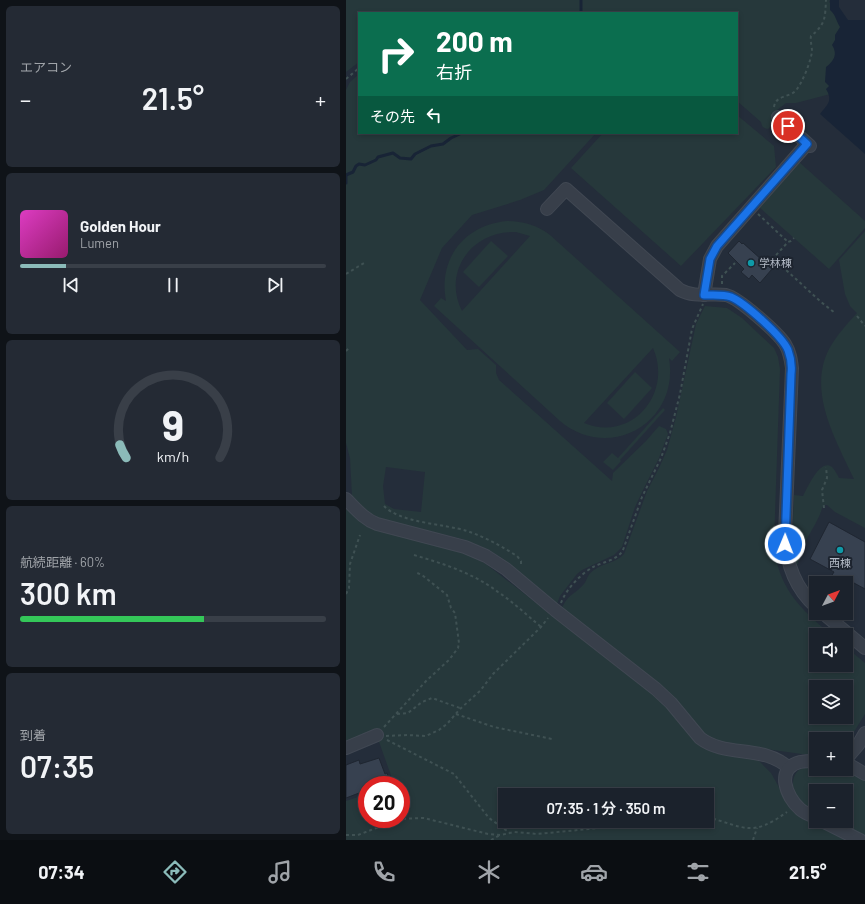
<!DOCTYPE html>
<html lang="ja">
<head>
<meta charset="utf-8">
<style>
	:root { --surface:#1b222c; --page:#242a34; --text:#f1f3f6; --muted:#a0a4a9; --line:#393f48; --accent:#8bbbb9 }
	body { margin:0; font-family:Barlow,"Noto Sans JP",sans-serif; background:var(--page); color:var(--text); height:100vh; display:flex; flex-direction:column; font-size:15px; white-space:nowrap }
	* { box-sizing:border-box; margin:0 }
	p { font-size:13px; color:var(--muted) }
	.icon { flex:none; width:22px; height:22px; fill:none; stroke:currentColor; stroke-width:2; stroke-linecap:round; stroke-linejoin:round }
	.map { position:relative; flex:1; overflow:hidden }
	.sheet { display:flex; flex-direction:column; gap:6px; padding:6px; background:#0f1318; width:346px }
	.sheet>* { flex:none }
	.hud { position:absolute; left:12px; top:12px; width:380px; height:122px; border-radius:0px; box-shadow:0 2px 6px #0003,0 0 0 1px var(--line); background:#0b6e4f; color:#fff; overflow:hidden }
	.needle { width:26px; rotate:49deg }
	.tools { position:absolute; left:463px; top:576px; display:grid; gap:8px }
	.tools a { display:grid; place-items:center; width:44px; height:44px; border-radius:0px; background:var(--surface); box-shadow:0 2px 6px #0003,0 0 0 1px var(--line); font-size:20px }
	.speed { position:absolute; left:12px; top:776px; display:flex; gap:8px; font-size:20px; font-weight:700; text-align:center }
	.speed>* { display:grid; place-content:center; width:52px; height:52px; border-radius:50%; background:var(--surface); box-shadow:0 2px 6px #0003,0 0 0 1px var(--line); line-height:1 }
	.speed .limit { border:6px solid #d22; background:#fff; color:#111 }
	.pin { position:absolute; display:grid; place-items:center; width:34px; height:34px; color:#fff; margin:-17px; border:2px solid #fff; border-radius:50%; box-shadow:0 1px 4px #0007 }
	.me { position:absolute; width:44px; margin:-22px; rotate:1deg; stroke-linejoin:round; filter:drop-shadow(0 0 3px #0008) }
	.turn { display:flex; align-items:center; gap:14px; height:84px; padding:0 12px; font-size:18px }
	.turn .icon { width:52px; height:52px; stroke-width:2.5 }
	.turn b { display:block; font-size:28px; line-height:34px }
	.then { display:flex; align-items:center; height:38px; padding:0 12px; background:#0003; gap:8px; font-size:15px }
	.big { font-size:30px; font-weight:600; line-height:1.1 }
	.sheet .tile { flex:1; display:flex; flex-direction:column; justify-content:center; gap:6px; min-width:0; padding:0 14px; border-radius:6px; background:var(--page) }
	.sheet .dial { align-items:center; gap:0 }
	.dial svg { height:104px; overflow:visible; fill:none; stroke:var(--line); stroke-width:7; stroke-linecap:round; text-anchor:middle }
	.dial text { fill:var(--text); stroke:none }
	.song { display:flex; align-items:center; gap:12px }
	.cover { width:48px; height:48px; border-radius:6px; background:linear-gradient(135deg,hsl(310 70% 55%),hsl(320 70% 35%)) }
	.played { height:4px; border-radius:2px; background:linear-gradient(90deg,var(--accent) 15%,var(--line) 15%) }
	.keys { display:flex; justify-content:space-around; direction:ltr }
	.heat { display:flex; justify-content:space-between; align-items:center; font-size:22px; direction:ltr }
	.charge { height:6px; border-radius:3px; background:linear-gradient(90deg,#34c759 60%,var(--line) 0) }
	.trip { position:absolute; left:152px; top:788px; width:216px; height:40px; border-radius:0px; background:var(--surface); box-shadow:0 2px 6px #0003,0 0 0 1px var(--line); font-weight:600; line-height:40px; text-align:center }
	.tab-bar { display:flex; height:64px; justify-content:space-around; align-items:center; background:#0b0e12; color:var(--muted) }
	.tab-bar .icon { width:28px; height:28px }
	.tab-bar .active { color:var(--accent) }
	.tab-bar b { font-size:18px; color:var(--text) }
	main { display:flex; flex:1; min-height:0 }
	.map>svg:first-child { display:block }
	.green { fill:#26383b; fill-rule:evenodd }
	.water { fill:#182436 }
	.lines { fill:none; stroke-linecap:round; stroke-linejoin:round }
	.stream { stroke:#182436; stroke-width:3 }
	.building { fill:#374150; stroke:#1f2631 }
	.minor-casing { stroke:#414853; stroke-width:14 }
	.path { stroke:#3f5153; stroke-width:2; stroke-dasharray:3 3; stroke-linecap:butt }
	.minor { stroke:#383f4a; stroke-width:12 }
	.route-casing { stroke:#114b97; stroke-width:10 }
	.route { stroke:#1a73e8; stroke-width:7 }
	.culture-dot { fill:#0f9aa8; stroke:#1d242f; stroke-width:1.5 }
	.labels { text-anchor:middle; stroke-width:4; stroke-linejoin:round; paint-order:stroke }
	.poi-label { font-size:11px; fill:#b3bac6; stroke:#1d242f; text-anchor:start }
</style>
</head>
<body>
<main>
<section class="sheet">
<div class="tile"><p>エアコン</p>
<div class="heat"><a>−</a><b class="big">21.5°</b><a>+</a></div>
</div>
<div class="tile">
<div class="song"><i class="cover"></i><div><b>Golden Hour</b><p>Lumen</p></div></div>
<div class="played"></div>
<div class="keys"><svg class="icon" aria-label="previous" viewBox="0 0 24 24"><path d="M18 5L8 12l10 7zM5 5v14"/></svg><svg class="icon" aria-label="pause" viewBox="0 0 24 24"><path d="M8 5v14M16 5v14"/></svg><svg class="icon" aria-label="next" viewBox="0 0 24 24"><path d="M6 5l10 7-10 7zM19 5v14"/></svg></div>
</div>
<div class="tile dial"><svg viewBox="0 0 100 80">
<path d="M14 69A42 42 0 1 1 86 69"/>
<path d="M14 69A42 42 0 0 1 9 59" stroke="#8bbbb9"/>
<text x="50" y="56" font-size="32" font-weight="700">9</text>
<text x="50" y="72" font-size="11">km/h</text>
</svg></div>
<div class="tile"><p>航続距離 · 60%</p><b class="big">300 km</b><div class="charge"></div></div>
<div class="tile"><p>到着</p><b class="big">07:35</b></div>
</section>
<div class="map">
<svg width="519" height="840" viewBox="0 0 519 840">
	<rect width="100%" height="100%" fill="#242d3a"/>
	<!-- green -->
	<g class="green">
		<path d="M0 0H484L483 2 496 13 492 92 450 103H440L431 110 427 118 426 125 422 129C417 128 416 127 415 122L391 101V13H13V62L0 72Z"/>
		<path d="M13 74V133H250L198 190 174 200 126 215 96 248 74 300 121 350 132 349 150 365V373L153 380 266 481 267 473 300 441 313 426 320 429 322 434 313 458 299 486 289 507 276 547 268 555 236 570 231 574 214 596 211 604 162 563 143 550 116 539 34 519 21 511 6 496 4 458 0 443V90L4 82ZM40 467 79 472 75 512 48 509 39 504 37 486Z"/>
		<path d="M391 115 428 146 430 167 335 266 225 168 257 133H391Z"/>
		<path d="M453 162 519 221V228L483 269 413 207Z"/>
		<path d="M161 221C177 221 191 225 204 235L334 352 326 361 323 358C334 422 264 463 214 421L88 306 95 298 100 301C92 259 118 225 161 221ZM170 232 184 236 116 311C96 272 126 230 170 232ZM307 348C327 393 286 443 238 423Z"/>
		<path d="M519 231V528L489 512 481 505H477C472 526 454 543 452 564L450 565 446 546 448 495 457 496C462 487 474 458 486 467 489 470 491 474 493 478L508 479C490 440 461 392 483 349 491 335 501 324 511 313L504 306 499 294 493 260Z"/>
		<path d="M145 241 162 256 133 287 117 272Z"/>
		<path d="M359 306 381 308 396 318 428 348 432 357 434 369 428 543C431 587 454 609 486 635H470V665H500V647L519 663V714L500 745V739H470V756L377 743 362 737 216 608C222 594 228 595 237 585 242 580 240 575 248 570 257 563 270 563 278 554L301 491 313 468 321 450 330 417 350 324ZM470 687H500V717H470Z"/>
		<path d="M289 372 306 388 278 419 261 403Z"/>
		<path d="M317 408 319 410 274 460 275 461 267 470 257 462 266 453 272 458Z"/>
		<path d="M0 507 11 518 26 529 108 550 124 555 140 564 306 693 322 708 353 745 366 751 412 760 425 773 444 807 503 840H0V801L21 794V819H55V785H46L48 784 32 739 0 745ZM159 795H361V821H159Z"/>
		<path d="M462 766 470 767V769C488 769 503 773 519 780V836L489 821H500V791H470V811C464 808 457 804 452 798 443 786 446 769 462 766Z"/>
	</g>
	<!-- water -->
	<path class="water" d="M484 0H493V7L502 20H519V154L474 114C482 104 487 101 480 89L483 86 479 82 480 67C488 61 492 54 486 45L489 40V35L494 27C490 21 490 15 484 10Z"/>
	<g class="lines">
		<!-- stream -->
		<g class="stream">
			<path d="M235 0V13"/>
			<path d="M0 175 7 172 10 166 13 164 19 165 30 160 32 157 47 153 54 158 65 159 69 154 85 146 97 144 105 138 116 133"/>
			<path d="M0 176V183"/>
		</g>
	</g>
	<!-- building -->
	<g class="building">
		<path d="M393 241 396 244 397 243 426 269 414 283 406 275 403 279 395 272 398 269 382 253Z"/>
		<path d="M483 522 519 542V589L508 583H481L488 572 464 559Z"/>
		<path d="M33 758 39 774 41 773 44 782 35 785H21V790L0 798V765L13 760 14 764Z"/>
	</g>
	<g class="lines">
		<!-- minor casing -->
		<g class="minor-casing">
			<g id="minor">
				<path d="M432 117 464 146"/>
				<path d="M201 209 220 189 334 290C349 298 364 293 380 295 393 298 432 333 439 344 444 352 445 360 446 368L439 535C440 563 449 588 470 607"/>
				<path d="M358 295 364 259 371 246 461 144"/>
				<path d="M0 499C10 509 18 519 31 524L119 547 140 556 160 569 209 610 310 689 325 703 354 738C380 758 417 744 443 768"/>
				<path d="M477 613 519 648"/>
				<path d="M0 748 31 735"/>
				<path d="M500 759 512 745 519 733"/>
				<path d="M470 761C465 761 459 761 454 762 429 768 440 797 454 809 458 813 465 815 470 818"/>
				<path d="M500 763 519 774"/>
				<path d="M476 821 514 840"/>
			</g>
		</g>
		<!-- path -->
		<g class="path">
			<path d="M0 79 13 68"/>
			<path d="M428 107C430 94 445 98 451 89 457 81 465 61 466 51 466 46 464 41 465 36 480 24 479 17 480 0"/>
			<path d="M412 214 442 242"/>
			<path d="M427 258 475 302 489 313"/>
			<path d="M422 264 442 242 445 241 448 238"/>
			<path d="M0 274 18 263"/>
			<path d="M376 284V276L389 263"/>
			<path d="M511 316 519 326"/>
			<path d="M0 351 3 348"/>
			<path d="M38 506C54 523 99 524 121 531 139 537 155 546 171 556L175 561V567"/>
			<path d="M478 508 476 490 481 478 480 467"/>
			<path d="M68 555C98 564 127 573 152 592 167 602 181 615 195 627"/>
			<path d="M0 594 3 588 4 564 14 535"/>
			<path d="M215 603C220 589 235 574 247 567 257 562 272 560 277 550L296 497 315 458 324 433 334 394 346 329 357 304"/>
			<path d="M51 714 62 713 76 702 86 698 114 708"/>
			<path d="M110 714 148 727 206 739"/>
			<path d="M38 727 81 680 103 660 112 648 113 643 109 613 105 608 101 595 76 575 69 572"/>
			<path d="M40 736 61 735 80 736 93 730 101 724 114 709 134 691 147 674 195 627 202 618"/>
			<path d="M41 740 108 774 143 818 164 833"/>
			<path d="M361 817C399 827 405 838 441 812"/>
			<path d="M0 835H12L54 819 78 818 142 834 155 835 168 832 191 834 243 829 266 826 287 821"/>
			<path d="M145 840 154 835"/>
			<path d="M407 840 411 828"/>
		</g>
		<!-- minor -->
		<use href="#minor" class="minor"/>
	</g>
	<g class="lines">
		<!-- route casing -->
		<g class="route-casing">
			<path id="route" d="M439 544 445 374C446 366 445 358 442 350 436 336 399 303 385 297 377 294 367 295 358 295L364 259 371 246 461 144 442 126"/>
		</g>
		<!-- route -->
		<use href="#route" class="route"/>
	</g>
	<!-- markers -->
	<g class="culture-dot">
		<circle cx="405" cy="263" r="4"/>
		<circle cx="494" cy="550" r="4"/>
	</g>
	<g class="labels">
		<!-- poi labels -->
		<g class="poi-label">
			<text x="413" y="267">学林棟</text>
			<text x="494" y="567" text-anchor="middle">西棟</text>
		</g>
	</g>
</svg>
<div class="tools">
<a><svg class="needle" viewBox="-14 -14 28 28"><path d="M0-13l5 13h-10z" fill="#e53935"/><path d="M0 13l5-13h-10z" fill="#a0a4a9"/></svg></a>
<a><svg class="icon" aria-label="sound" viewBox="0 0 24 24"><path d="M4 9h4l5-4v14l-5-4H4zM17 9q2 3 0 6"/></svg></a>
<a><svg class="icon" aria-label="layers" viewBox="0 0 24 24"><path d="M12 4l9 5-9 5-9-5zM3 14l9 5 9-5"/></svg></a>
<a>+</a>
<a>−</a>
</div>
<div class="speed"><div class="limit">20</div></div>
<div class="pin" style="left:442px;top:126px;background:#d93025"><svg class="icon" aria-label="arrive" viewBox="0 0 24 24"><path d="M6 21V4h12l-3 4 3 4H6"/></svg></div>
<svg class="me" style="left:439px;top:544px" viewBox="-20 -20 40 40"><circle r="17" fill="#1a73e8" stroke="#fff" stroke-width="3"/><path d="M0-11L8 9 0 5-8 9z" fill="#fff"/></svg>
<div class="trip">07:35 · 1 分 · 350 m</div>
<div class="hud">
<div class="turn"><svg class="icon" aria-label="right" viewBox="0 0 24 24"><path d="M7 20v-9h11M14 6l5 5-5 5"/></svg><div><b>200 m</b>右折</div></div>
<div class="then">その先<svg class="icon" aria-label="left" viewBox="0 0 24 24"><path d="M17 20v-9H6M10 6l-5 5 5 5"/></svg></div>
</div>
</div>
</main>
<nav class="tab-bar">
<b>07:34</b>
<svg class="icon active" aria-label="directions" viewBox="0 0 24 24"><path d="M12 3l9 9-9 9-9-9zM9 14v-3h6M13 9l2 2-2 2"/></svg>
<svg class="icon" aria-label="music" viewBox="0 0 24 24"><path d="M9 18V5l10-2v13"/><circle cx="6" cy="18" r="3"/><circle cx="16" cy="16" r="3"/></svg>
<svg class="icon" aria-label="phone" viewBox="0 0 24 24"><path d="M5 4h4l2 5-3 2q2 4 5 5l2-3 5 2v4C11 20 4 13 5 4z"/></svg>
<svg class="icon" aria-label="climate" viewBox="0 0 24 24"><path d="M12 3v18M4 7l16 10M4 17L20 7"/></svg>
<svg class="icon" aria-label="car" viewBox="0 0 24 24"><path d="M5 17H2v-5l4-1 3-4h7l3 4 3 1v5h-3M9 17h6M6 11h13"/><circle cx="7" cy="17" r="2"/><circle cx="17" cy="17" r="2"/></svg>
<svg class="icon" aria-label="filters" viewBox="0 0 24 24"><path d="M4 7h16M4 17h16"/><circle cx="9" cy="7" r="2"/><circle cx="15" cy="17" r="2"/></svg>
<b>21.5°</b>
</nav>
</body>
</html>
